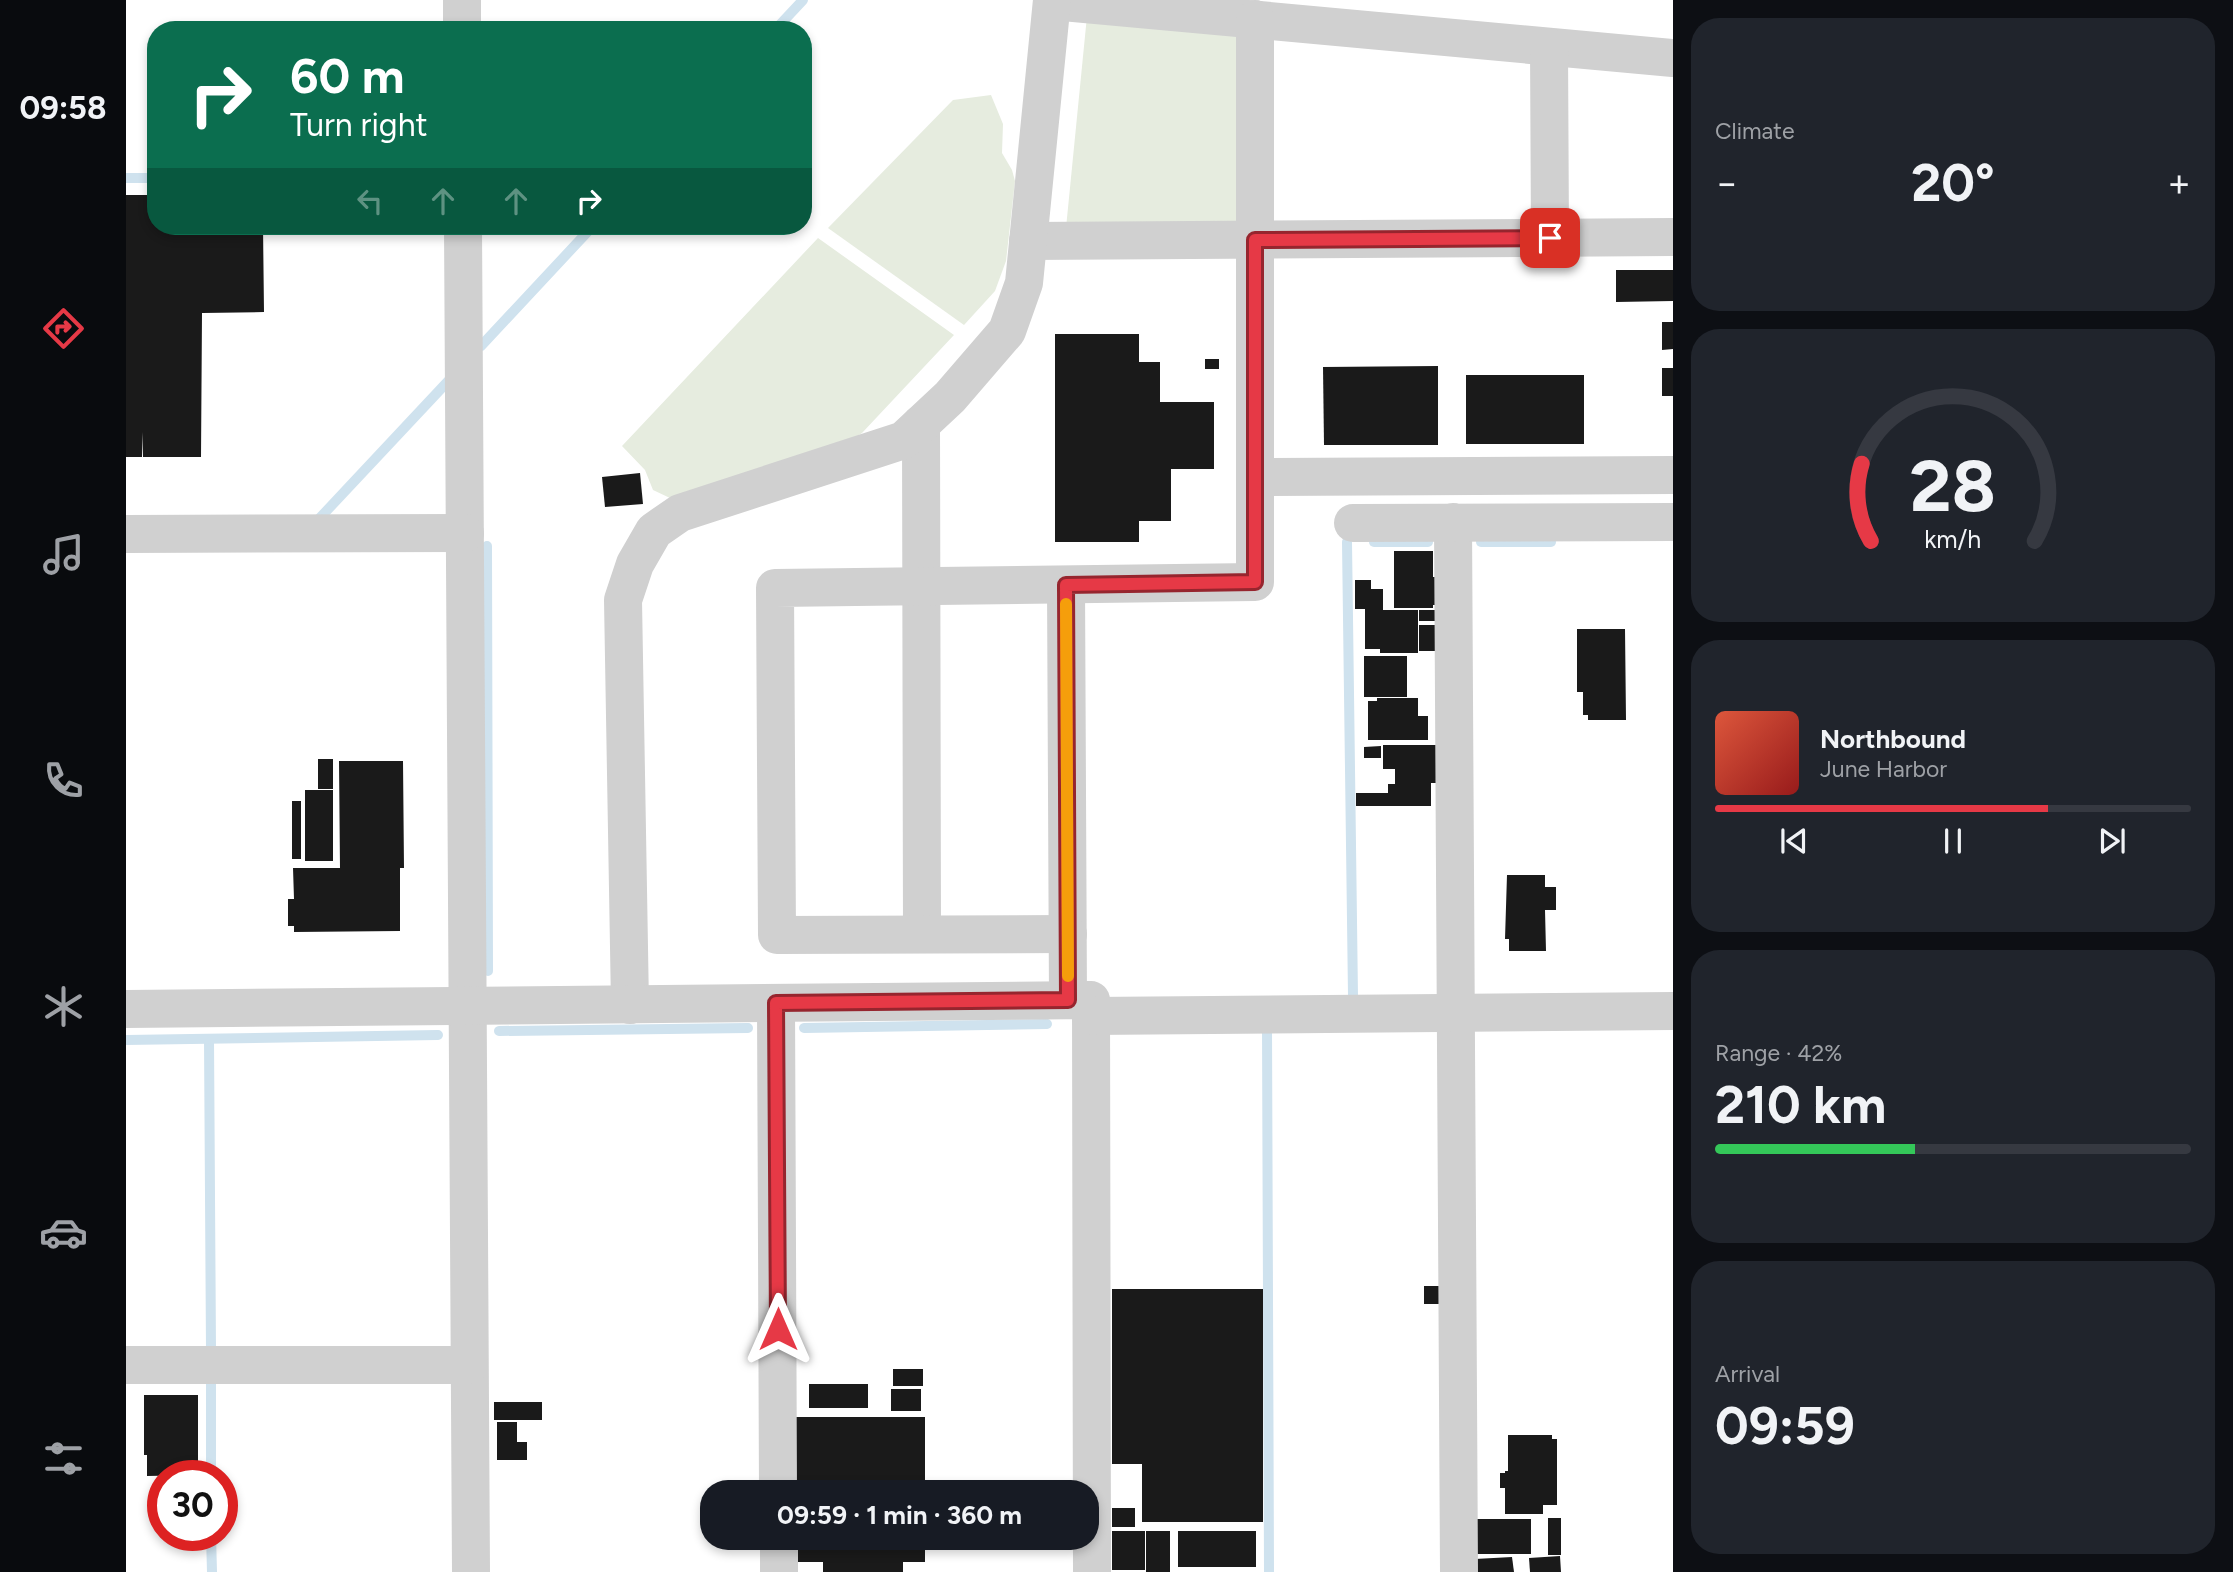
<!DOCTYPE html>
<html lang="en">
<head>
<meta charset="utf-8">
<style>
	:root { --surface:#171b24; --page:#20242c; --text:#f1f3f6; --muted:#9ea1a6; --line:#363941; --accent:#e63946 }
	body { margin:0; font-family:Figtree,sans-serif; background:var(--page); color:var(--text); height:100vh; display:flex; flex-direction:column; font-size:26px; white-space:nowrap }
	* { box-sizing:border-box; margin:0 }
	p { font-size:23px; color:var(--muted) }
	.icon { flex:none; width:38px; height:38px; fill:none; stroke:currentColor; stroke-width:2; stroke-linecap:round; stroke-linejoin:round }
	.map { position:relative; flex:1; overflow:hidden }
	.sheet { display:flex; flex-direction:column; gap:18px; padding:18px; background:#0d0f14; width:560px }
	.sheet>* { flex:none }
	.guide { position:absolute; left:21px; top:21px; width:665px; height:214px; border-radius:28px; box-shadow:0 4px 10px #0003; background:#0b6e4f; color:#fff; overflow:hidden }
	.speed { position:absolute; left:21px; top:1460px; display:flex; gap:14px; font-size:35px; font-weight:700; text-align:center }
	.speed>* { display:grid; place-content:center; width:91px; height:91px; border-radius:50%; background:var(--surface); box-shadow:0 4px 10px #0003; line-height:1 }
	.speed .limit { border:10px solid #d22; background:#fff; color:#111 }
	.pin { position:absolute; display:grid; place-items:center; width:60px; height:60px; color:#fff; margin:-30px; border-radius:14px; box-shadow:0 4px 10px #0006 }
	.me { position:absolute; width:77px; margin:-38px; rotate:0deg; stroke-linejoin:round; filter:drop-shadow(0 0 5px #0008) }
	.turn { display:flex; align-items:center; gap:24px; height:147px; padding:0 28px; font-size:32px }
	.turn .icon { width:91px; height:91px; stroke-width:2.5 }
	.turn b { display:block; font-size:49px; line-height:60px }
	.lanes { display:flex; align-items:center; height:66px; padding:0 28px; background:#0003; justify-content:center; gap:35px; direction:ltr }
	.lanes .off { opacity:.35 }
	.big { font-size:52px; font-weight:700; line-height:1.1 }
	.sheet .tile { flex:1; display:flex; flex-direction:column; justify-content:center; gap:10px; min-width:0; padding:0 24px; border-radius:28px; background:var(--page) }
	.sheet .dial { align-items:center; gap:0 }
	.dial svg { height:182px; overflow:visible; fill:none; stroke:var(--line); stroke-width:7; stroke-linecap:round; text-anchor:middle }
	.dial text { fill:var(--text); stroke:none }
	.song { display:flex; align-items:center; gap:21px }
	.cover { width:84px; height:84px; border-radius:10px; background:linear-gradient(135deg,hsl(10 70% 55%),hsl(0 70% 35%)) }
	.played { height:7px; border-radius:4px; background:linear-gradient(90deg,var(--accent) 70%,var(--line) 70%) }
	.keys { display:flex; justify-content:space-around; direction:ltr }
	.heat { display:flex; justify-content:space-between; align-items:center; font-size:38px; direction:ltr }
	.charge { height:10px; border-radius:5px; background:linear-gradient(90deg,#34c759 42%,var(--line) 0) }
	.trip { position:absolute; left:574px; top:1480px; width:399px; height:70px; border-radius:28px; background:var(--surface); box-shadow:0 4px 10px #0003; font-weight:700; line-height:70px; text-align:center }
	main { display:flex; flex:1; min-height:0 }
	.dock { display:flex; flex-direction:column; width:126px; justify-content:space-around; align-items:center; background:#090b0e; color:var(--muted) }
	.dock .icon { width:49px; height:49px }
	.dock .active { color:var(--accent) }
	.dock b { font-size:32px; color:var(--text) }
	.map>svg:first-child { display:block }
	.green { fill:#e6ecdf }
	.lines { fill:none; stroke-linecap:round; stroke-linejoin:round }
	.stream { stroke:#cfe2ee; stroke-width:10 }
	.building { fill:#1a1a1a }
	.minor { stroke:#d0d0d0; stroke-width:38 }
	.route-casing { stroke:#96252e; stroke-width:18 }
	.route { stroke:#e63946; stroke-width:12 }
	.slow { stroke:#f59e0b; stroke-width:12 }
</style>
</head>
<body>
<main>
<nav class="dock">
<b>09:58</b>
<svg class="icon active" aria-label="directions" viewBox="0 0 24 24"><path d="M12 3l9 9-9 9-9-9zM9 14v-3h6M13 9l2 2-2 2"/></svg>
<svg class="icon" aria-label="music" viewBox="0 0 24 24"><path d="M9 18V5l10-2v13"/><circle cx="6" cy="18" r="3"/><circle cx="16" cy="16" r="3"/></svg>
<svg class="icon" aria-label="phone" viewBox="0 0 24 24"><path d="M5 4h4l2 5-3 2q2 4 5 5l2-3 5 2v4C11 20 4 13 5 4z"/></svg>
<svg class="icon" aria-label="climate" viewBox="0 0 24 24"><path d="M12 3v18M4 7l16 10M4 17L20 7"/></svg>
<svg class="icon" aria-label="car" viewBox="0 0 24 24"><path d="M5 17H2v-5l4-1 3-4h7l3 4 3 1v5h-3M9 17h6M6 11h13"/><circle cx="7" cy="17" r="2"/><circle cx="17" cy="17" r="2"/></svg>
<svg class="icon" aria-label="filters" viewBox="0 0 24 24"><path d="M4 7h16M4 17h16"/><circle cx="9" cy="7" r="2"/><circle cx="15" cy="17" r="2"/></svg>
</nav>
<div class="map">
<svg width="1547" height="1572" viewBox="0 0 1547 1572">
	<rect width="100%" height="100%" fill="#fff"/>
	<!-- green -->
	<g class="green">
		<path d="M961 16 1109 29 1122 44 1110 227 940 228Z"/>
		<path d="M865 95 877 124 876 153 886 170 889 181 880 261 869 291 838 325 702 228 827 100Z"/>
		<path d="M692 238 828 335 736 433 725 440 544 498 527 490 519 470 496 446Z"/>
	</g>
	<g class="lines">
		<!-- stream -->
		<g class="stream">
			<path d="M649 30 677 0"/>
			<path d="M0 178H30"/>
			<path d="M355 346 467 226"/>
			<path d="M191 521 326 377"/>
			<path d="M1221 542 1227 996"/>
			<path d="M1248 542H1302"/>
			<path d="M1355 542H1425"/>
			<path d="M361 546 362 971"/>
			<path d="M1141 1026 1143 1572"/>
			<path d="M678 1028 921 1024"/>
			<path d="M373 1031 622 1028"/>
			<path d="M83 1039 85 1351"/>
			<path d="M0 1040 312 1035"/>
			<path d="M85 1379V1475"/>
			<path d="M85 1535 86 1572"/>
		</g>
	</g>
	<!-- building -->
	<g class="building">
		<path d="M0 195H30V226H137L138 312 76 313 75 457H17L16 432V457H0Z"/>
		<path d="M1490 270H1547V301L1490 302Z"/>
		<path d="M1536 322H1547V349L1536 350Z"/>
		<path d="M929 334H1013V362H1034V402H1088V469H1045V521H1013V542H929Z"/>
		<rect x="1079" y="359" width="14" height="10"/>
		<path d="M1312 366V445H1198L1197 367Z"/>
		<rect x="1536" y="368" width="11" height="28"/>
		<rect x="1340" y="375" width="118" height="69"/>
		<path d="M514 473 517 504 479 507 476 477Z"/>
		<path d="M1268 551H1307V577H1312V605H1307V608H1268Z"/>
		<path d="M1229 580H1245V589H1257V610H1292V653H1254V649H1239V609H1229Z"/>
		<rect x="1293" y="610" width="19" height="11"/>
		<rect x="1293" y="625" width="19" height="26"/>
		<path d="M1451 629H1499L1500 720H1462V715H1457V692H1451Z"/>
		<rect x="1238" y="656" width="43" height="41"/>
		<path d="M1251 698H1292V716H1302V740H1242V701H1251Z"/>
		<path d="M1257 745H1311V783H1305V806H1230V793H1262V784H1269V769H1257Z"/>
		<path d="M1255 746V758H1238V747Z"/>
		<rect x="192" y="759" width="15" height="30"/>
		<path d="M213 761H277L278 868H274V931L168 932V926H162V899H168L167 868H214Z"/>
		<rect x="179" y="790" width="28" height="71"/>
		<rect x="166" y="801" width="9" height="58"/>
		<path d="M1381 875H1419V887H1430V910H1419L1420 951H1383V939H1379Z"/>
		<rect x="1298" y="1286" width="16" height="18"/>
		<path d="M986 1289H1137V1522H1016V1464H986Z"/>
		<rect x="767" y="1369" width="30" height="17"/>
		<rect x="683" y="1384" width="59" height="24"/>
		<rect x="765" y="1389" width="30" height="22"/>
		<path d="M18 1395H72V1475L21 1476V1455H18Z"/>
		<rect x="368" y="1402" width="48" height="18"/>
		<rect x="669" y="1417" width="130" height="76"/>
		<path d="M371 1422H391V1442H401V1460H371Z"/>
		<path d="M1382 1435H1426V1439H1431V1505H1417V1514H1379V1488H1374V1473H1379V1471H1382Z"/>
		<rect x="986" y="1508" width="23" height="19"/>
		<rect x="1422" y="1518" width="13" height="37"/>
		<rect x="1351" y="1519" width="54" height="35"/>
		<rect x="986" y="1531" width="33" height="39"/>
		<rect x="1020" y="1531" width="24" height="41"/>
		<rect x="1052" y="1531" width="78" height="36"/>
		<path d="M669 1538H799V1562H777V1572H697V1562H669Z"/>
		<path d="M1434 1556 1435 1572H1404L1403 1558Z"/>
		<path d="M1386 1557 1388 1572H1350L1349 1559Z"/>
	</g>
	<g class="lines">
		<!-- minor -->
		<g class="minor">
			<path d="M336 0V30"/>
			<path d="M926 1 1547 58"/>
			<path d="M1423 47 1424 238"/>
			<path d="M337 226 345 1572"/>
			<path d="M902 241 1547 237"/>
			<path d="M795 424 796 934"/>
			<path d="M1129 477 1547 475"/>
			<path d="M1327 522 1333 1572"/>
			<path d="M1227 523 1547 522"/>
			<path d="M0 534 339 533"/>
			<path d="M940 585 942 1000"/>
			<path d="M942 934 651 935 649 588 1129 582V19"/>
			<path d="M650 1003 652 1493"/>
			<path d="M504 1005 497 600 509 564 528 531 554 513 778 440 824 397 881 331 898 283 926 0"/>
			<path d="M0 1009 965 1000 966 1572"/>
			<path d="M965 1016 1547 1011"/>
			<path d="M0 1365H343"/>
			<path d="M653 1538V1572"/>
		</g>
	</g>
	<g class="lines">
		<!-- route casing -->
		<g class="route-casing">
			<path id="route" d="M652 1329 650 1003 942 1000 940 585 1129 582V240L1424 238"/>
		</g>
		<!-- route -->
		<use href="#route" class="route"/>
		<!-- slow -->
		<path class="slow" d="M940 604 942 976"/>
	</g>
</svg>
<div class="speed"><div class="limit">30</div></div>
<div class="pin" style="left:1424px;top:238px;background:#d93025"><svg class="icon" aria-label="arrive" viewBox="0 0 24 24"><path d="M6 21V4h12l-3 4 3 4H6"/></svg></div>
<svg class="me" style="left:652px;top:1329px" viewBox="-20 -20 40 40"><path d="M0-17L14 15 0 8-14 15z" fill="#e63946" stroke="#fff" stroke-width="4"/></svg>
<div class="trip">09:59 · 1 min · 360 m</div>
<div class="guide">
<div class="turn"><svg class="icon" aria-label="right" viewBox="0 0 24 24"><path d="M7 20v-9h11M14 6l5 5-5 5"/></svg><div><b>60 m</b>Turn right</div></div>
<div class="lanes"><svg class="icon off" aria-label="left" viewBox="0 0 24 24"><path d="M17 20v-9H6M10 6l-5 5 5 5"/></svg><svg class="icon off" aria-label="ahead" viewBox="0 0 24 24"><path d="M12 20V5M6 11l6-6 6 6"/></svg><svg class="icon off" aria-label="ahead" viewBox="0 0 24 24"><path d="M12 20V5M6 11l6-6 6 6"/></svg><svg class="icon" aria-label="right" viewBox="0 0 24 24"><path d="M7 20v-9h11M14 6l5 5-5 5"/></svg></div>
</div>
</div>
<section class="sheet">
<div class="tile"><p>Climate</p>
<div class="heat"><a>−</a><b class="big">20°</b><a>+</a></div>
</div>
<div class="tile dial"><svg viewBox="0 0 100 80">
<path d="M14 69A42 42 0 1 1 86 69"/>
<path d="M14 69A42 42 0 0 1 10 35" stroke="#e63946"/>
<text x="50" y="56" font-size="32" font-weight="700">28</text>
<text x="50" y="72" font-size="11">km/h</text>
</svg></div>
<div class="tile">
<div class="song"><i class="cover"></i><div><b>Northbound</b><p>June Harbor</p></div></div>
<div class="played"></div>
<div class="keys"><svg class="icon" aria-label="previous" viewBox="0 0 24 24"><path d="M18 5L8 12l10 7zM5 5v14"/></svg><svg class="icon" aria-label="pause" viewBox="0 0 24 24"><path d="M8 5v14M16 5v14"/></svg><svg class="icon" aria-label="next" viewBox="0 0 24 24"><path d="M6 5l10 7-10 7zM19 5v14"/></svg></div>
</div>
<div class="tile"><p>Range · 42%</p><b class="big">210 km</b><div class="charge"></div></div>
<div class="tile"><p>Arrival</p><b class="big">09:59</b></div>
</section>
</main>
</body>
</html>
